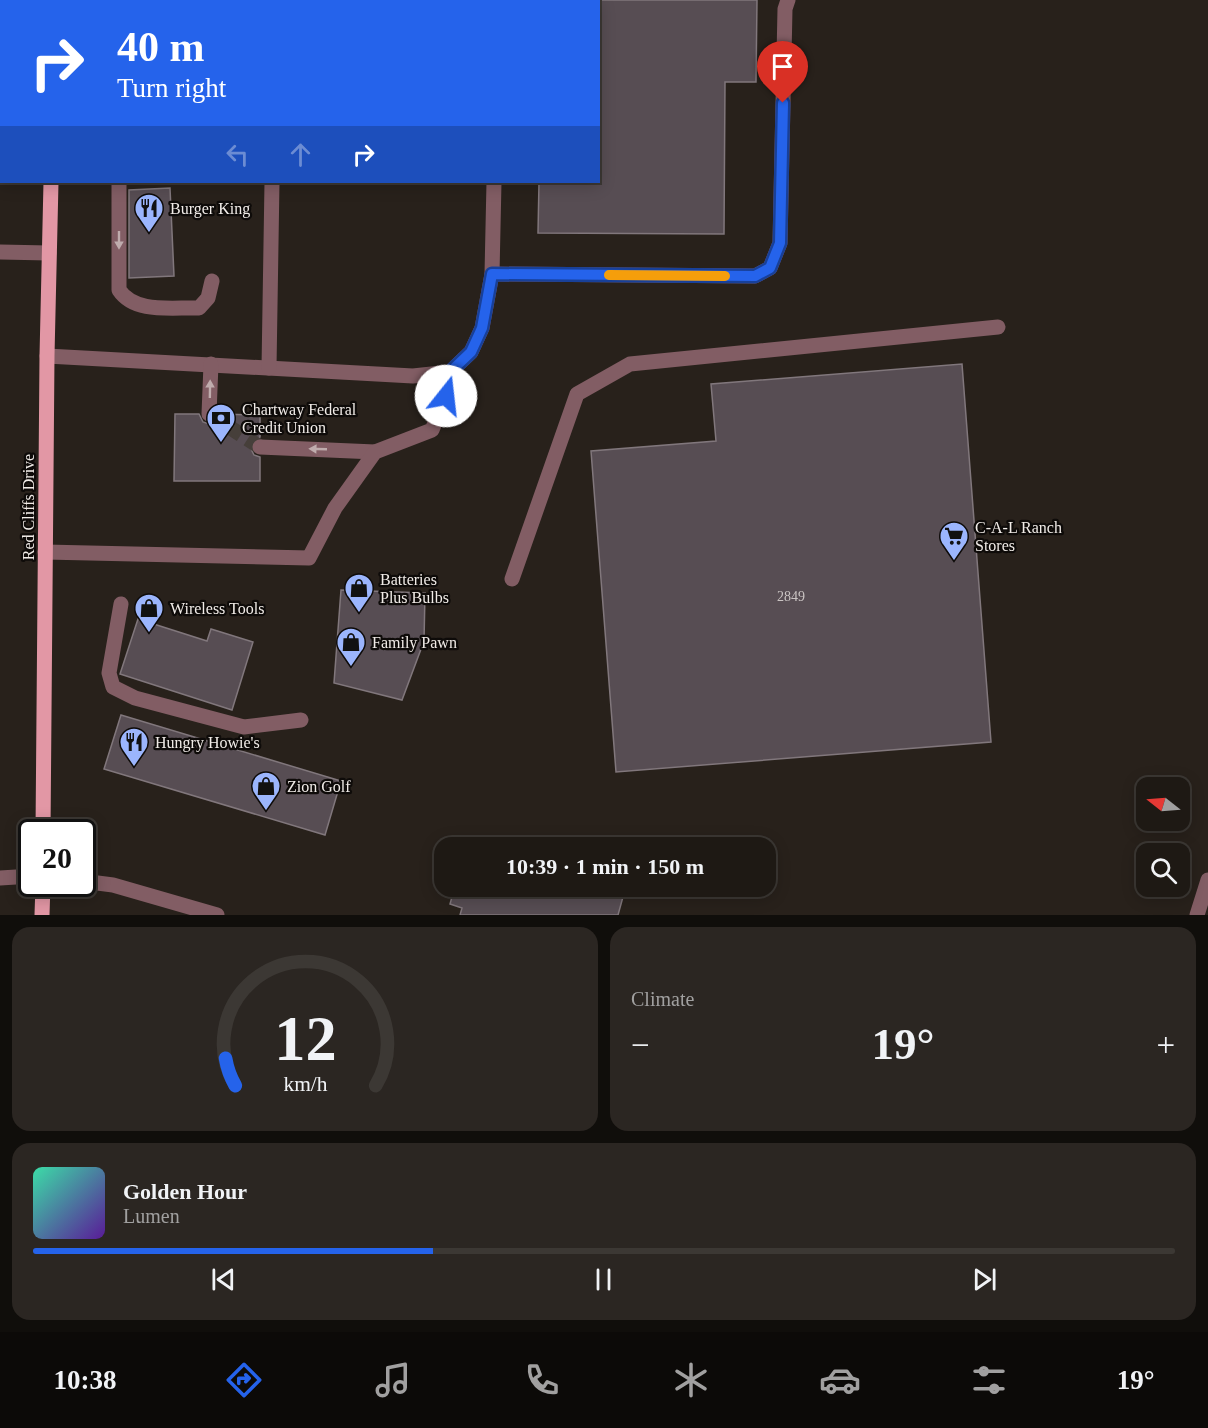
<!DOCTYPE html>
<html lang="en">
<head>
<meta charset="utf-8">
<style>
	:root { --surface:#1e1914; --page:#2b2622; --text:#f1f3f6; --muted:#a1a0a0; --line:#3c3834; --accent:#2563eb }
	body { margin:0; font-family:"Times New Roman",serif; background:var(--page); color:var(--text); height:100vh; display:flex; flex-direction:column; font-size:22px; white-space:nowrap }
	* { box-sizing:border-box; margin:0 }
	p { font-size:20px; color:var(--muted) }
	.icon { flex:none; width:33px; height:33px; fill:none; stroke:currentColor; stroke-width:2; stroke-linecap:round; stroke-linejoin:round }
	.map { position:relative; height:915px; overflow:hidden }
	.side { display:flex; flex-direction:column; gap:12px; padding:12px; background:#100e0b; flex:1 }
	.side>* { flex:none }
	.top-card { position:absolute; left:0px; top:0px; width:600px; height:183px; box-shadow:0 3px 15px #0003,0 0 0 2px var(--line); background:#2563eb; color:#fff; overflow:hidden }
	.needle { width:39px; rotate:287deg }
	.tools { position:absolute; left:1136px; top:777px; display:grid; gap:12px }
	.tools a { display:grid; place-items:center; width:54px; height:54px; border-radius:12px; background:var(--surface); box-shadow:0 3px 15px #0003,0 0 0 2px var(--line); font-size:30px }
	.speed { position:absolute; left:18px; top:819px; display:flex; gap:12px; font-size:30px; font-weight:700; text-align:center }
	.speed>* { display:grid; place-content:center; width:78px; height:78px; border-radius:50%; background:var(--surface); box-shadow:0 3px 15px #0003,0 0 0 2px var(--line); line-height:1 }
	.speed .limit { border:3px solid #111; border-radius:9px; background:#fff; color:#111 }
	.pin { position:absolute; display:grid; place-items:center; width:51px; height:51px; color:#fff; margin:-62px -26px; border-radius:50% 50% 50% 0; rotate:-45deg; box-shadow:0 0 6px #0007 }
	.pin .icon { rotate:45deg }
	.me { position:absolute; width:66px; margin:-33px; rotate:16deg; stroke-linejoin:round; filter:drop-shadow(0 0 4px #0008) }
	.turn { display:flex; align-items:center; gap:21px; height:126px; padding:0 18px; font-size:27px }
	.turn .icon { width:78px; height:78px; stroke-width:2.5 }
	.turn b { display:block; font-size:42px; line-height:51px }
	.lanes { display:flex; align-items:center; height:57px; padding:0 18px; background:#0003; justify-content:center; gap:30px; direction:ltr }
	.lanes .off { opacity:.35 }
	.big { font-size:45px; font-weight:700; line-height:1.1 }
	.side .card { flex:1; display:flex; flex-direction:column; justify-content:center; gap:9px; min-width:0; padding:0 21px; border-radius:18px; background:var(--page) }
	.side .dial { align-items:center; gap:0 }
	.dial svg { height:156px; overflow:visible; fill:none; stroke:var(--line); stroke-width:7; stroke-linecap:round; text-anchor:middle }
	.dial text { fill:var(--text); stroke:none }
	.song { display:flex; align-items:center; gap:18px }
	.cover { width:72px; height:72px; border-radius:9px; background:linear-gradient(135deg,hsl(160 70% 55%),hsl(270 70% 35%)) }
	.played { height:6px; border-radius:3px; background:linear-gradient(90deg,var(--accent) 35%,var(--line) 35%) }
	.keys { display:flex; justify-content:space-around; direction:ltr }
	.heat { display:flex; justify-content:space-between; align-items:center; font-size:33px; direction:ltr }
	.side .tiles { flex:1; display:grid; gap:12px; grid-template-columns:1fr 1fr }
	.card:last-child { grid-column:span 2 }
	.trip { position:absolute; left:434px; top:837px; width:342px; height:60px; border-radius:18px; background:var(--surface); box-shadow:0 3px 15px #0003,0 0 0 2px var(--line); font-weight:700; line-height:60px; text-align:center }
	.dock { display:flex; height:96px; justify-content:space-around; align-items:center; background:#0c0a08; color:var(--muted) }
	.dock .icon { width:42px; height:42px }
	.dock .on { color:var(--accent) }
	.dock b { font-size:27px; color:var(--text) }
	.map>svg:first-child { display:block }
	.building { fill:#574d53; stroke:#81777c; stroke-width:1.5 }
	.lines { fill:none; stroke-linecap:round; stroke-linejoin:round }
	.minor-tunnel { stroke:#463f3a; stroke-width:15; stroke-dasharray:15 8; stroke-linecap:butt }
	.minor { stroke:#825d64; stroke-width:15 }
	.major { stroke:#e297a5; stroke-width:15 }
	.oneway { fill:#bfacad }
	.route-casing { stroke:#184099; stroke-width:15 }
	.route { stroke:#2563eb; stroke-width:10 }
	.slow { stroke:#f59e0b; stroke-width:10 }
	.labels { text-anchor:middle; stroke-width:4.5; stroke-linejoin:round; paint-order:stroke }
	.number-label { font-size:14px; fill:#cac4c3 }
	.poi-label { font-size:16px; fill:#f1ece8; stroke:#0e0b09; text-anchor:start }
	.street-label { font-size:16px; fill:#f1ece8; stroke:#0e0b09 }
</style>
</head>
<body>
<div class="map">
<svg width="1208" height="915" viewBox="0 0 1208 915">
	<rect width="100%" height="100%" fill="#28211b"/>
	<!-- building -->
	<g class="building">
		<path d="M598 0H757L756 82H725L724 234 538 233 539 182H598Z"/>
		<path d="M170 188 174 276 129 278V190Z"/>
		<path d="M962 364 991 742 616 772 591 451 716 441 711 384Z"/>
		<path d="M175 414H199L203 422 209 424 217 420 219 414 260 415V437L252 441 250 447 254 455 260 457V481H174Z"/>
		<path d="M341 590 425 593 424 641 402 700 334 683Z"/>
		<path d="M138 619 207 641 211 629 253 642 232 710 120 674Z"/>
		<path d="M121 715 341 781 325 835 104 769Z"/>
		<path d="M455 886H626L618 915H460L462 908 450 904Z"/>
	</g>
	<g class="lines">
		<!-- minor-tunnel -->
		<path class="minor-tunnel" d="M209 414 260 447"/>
		<!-- minor -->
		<g class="minor">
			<path d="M155 2V0"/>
			<path d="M501 2V0"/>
			<path d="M0 51H2"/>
			<path d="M119 182V290C135 314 172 307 199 308L208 298 212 281"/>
			<path d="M0 252 49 253"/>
			<path d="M492 274 755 276 770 268 780 243 785 9 788 0"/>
			<path d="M47 356 413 376 450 372 471 352 482 328 492 274 494 182"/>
			<path d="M269 368 272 182"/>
			<path d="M209 414 211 364"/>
			<path d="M260 447 375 452"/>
			<path d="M45 552 309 558 335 508 375 452 432 430 446 396 450 372"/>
			<path d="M512 579 577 394 630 364 998 327"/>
			<path d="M121 604 109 673 113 687 135 698 244 727 301 720"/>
			<path d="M0 878 32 876"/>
			<path d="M82 881 113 885 217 915"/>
			<path d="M1197 915 1208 880"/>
		</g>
		<!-- major -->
		<g class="major">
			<path d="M55 2V0"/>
			<path d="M43 832 47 356 51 182"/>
			<path d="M42 915 43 884"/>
		</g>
	</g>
	<!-- one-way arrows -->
	<defs><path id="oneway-solid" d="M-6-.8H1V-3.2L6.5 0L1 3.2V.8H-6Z" transform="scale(1.5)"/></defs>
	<g class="oneway">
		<use href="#oneway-solid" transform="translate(119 240) rotate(90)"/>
		<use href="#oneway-solid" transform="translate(210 389) rotate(-89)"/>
		<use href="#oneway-solid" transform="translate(318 449) rotate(-178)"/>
	</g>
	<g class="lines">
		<!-- route casing -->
		<g class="route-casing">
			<path id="route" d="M446 396 450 372 471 352 482 328 492 274 755 276 770 268 780 243 783 103"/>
		</g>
		<!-- route -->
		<use href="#route" class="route"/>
		<!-- slow -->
		<path class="slow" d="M609 275 725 276"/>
	</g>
	<!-- icons -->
	<defs>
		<g id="restaurant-pin" transform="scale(1.5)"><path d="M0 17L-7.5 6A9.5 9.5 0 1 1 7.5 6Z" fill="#9bb5fd" stroke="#0e0b09"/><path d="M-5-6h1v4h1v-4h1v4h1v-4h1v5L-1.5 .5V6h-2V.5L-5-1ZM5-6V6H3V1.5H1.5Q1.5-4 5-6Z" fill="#111"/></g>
		<g id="bank-pin" transform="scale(1.5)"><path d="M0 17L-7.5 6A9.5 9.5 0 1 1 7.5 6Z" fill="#9bb5fd" stroke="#0e0b09"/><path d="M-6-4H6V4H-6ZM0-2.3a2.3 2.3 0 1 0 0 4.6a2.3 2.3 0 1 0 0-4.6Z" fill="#111"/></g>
		<g id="supermarket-pin" transform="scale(1.5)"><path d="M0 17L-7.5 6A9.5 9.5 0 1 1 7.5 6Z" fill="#9bb5fd" stroke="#0e0b09"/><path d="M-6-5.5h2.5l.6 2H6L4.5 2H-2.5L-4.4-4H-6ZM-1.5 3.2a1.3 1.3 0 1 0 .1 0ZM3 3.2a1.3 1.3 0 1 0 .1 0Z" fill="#111"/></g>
		<g id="shop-pin" transform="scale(1.5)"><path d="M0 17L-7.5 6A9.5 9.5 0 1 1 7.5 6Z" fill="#9bb5fd" stroke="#0e0b09"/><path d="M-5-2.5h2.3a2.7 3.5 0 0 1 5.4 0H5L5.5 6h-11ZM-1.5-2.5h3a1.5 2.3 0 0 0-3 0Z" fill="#111"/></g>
	</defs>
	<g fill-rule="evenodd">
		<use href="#restaurant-pin" x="149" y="208"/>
		<use href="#bank-pin" x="221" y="418"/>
		<use href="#supermarket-pin" x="954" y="536"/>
		<use href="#shop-pin" x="359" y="588"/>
		<use href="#shop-pin" x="149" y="608"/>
		<use href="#shop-pin" x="351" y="642"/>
		<use href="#restaurant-pin" x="134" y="742"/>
		<use href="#shop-pin" x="266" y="786"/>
	</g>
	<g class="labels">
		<!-- number labels -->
		<g class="number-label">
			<text x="791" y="601">2849</text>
		</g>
		<!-- poi labels -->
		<g class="poi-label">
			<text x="170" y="214">Burger King</text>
			<text x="242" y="415">Chartway Federal<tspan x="242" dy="18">Credit Union</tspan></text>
			<text x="975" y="533">C-A-L Ranch<tspan x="975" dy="18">Stores</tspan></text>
			<text x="380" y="585">Batteries<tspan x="380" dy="18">Plus Bulbs</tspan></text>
			<text x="170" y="614">Wireless Tools</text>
			<text x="372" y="648">Family Pawn</text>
			<text x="155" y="748">Hungry Howie's</text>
			<text x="287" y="792">Zion Golf</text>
		</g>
		<!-- street labels -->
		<g class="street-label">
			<text transform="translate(28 507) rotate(-90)" y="6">Red Cliffs Drive</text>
		</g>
	</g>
</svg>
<div class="tools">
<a><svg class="needle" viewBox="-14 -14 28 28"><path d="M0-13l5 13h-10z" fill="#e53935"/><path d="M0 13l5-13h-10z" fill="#a1a0a0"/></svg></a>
<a><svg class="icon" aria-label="search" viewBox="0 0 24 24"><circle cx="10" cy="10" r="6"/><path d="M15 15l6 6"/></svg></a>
</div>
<div class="speed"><div class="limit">20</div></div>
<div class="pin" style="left:783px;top:103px;background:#d93025"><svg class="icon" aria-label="arrive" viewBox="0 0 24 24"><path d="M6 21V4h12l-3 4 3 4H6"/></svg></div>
<svg class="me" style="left:446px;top:396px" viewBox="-20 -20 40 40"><circle r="19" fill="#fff"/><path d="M0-13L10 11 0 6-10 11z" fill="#2563eb"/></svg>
<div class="trip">10:39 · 1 min · 150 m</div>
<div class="top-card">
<div class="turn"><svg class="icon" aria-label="right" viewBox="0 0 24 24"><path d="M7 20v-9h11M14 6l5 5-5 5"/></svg><div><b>40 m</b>Turn right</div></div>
<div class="lanes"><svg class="icon off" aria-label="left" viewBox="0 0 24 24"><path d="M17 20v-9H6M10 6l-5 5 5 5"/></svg><svg class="icon off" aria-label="ahead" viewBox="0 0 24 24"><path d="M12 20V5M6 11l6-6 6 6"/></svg><svg class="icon" aria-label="right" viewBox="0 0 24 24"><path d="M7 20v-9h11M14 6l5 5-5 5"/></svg></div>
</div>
</div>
<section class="side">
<div class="tiles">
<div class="card dial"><svg viewBox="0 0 100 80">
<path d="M14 69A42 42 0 1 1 86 69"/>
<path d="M14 69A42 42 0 0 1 9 55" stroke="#2563eb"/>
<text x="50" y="56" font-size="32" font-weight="700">12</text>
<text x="50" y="72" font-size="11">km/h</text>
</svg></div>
<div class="card"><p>Climate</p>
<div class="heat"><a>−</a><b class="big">19°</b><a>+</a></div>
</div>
<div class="card">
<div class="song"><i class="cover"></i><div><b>Golden Hour</b><p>Lumen</p></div></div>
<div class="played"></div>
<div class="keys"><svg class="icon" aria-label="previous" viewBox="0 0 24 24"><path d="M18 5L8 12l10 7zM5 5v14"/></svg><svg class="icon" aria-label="pause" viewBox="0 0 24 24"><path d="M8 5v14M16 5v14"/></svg><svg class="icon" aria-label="next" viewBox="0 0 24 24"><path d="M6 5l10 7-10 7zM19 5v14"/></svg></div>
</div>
</div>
</section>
<nav class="dock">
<b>10:38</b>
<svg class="icon on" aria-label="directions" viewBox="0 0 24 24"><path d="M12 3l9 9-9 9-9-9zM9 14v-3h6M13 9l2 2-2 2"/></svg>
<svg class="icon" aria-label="music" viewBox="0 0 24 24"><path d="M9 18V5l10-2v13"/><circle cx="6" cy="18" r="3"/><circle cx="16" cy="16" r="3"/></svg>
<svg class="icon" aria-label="phone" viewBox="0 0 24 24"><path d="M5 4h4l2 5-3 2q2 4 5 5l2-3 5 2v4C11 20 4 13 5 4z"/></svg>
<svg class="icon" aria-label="climate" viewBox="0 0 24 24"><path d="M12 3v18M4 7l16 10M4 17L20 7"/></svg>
<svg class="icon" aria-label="car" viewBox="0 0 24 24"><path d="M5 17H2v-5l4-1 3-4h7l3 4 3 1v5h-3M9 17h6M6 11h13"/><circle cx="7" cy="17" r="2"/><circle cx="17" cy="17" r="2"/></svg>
<svg class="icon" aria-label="filters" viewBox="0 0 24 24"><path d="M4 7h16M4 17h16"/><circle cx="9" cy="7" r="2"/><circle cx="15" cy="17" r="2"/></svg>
<b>19°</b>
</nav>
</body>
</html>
